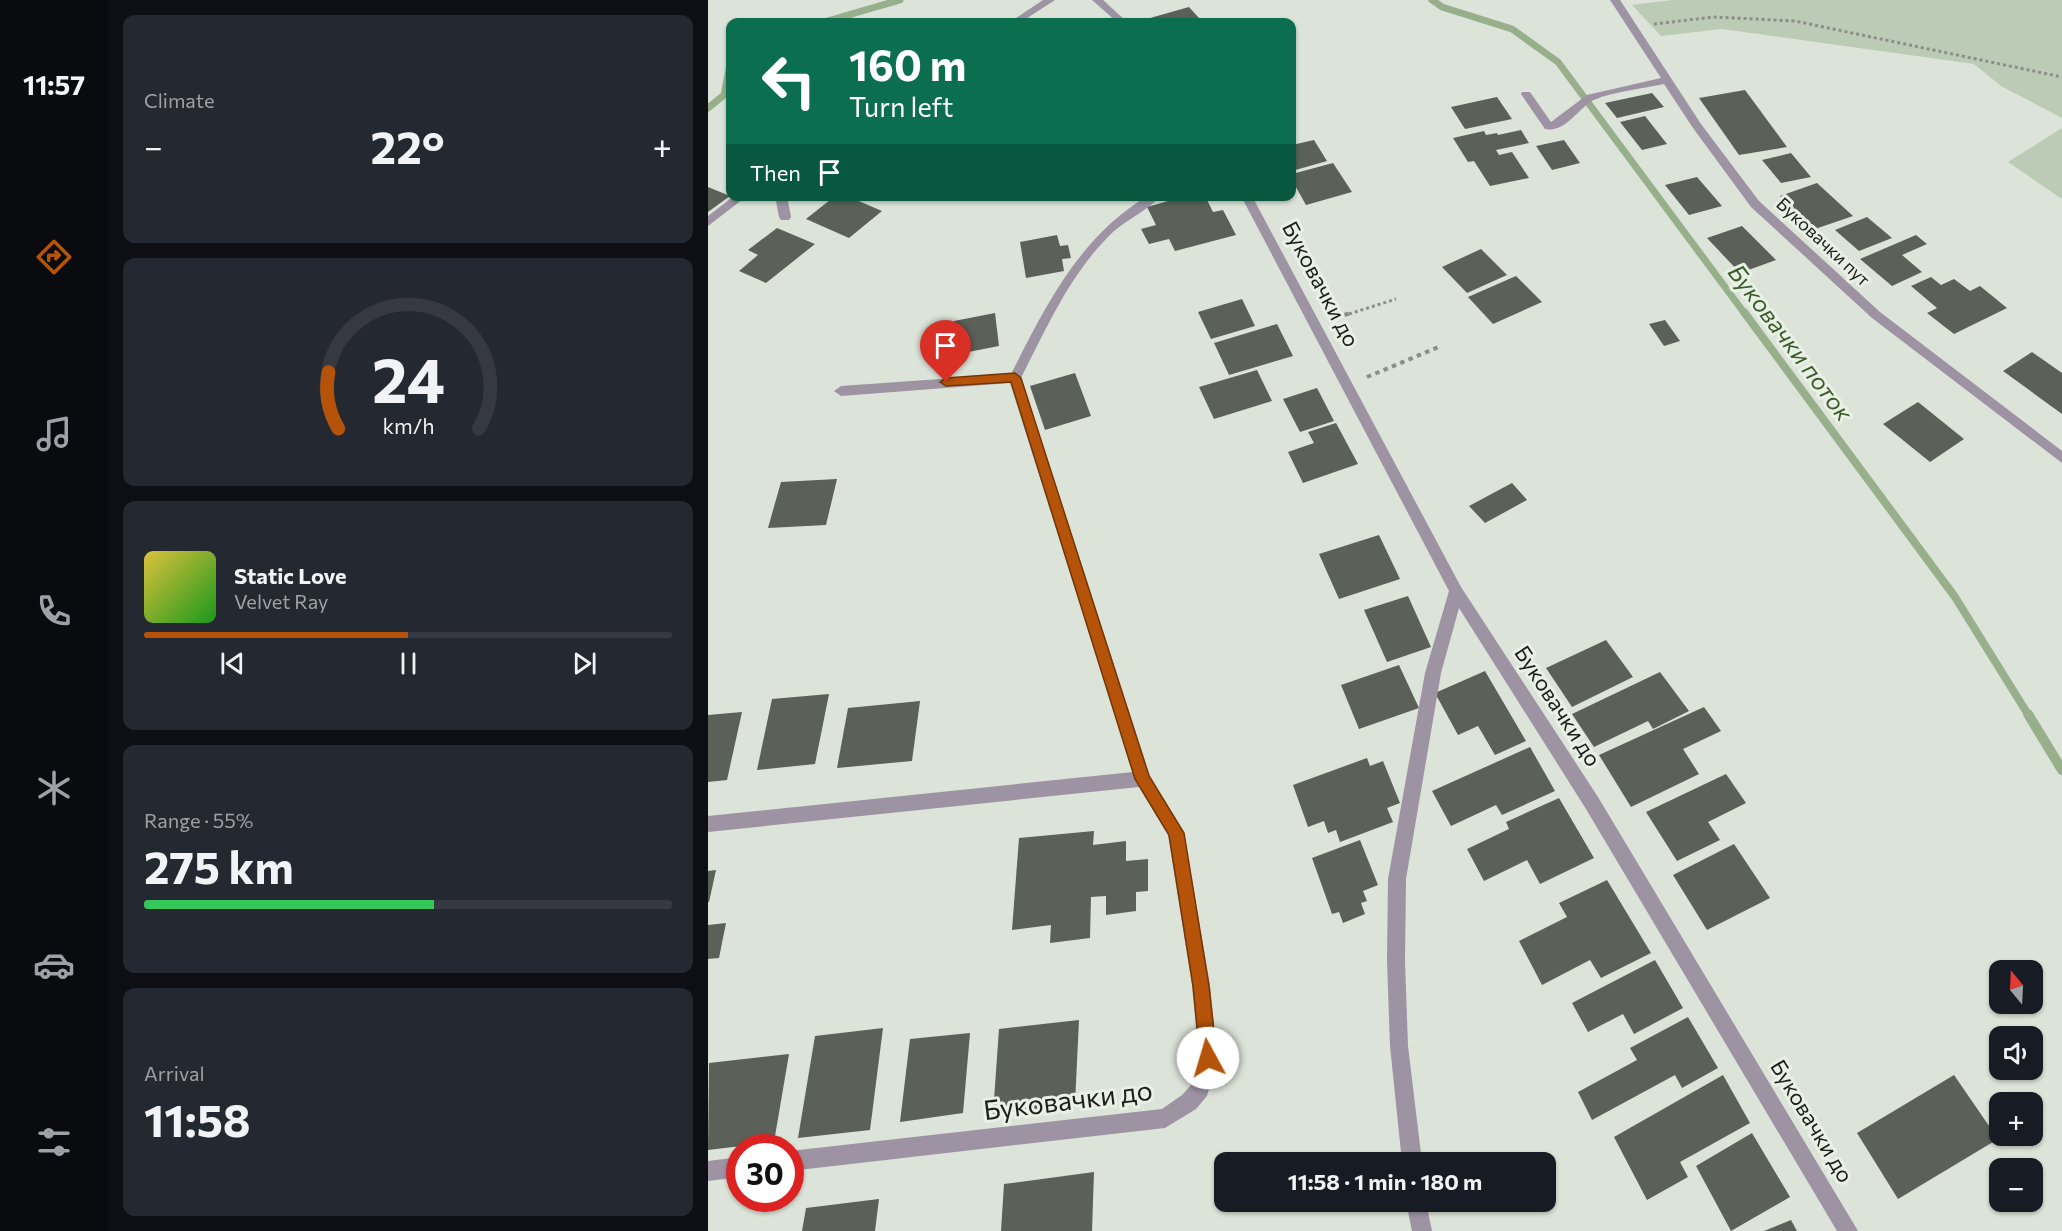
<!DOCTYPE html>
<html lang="en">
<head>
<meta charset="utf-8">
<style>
	:root { --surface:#171b24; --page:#242831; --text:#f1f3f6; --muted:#9ea1a6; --line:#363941; --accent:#b45309 }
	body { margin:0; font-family:Commissioner,sans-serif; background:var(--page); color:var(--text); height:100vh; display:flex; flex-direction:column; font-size:22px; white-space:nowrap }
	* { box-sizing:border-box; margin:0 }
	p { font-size:20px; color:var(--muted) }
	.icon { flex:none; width:33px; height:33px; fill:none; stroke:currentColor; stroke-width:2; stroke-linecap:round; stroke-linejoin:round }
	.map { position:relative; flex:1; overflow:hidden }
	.drawer { display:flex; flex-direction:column; gap:15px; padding:15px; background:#0d0f14; width:600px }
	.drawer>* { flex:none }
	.hud { position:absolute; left:18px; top:18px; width:570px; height:183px; border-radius:12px; box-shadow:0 2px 4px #0004; background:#0b6e4f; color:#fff; overflow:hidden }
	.needle { width:39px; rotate:342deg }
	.tools { position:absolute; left:1281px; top:960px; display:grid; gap:12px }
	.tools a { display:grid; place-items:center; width:54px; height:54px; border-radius:12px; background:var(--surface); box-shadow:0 2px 4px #0004; font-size:30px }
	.speed { position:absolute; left:18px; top:1134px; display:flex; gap:12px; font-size:30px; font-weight:700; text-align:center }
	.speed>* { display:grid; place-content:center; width:78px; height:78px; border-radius:50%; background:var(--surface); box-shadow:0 2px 4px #0004; line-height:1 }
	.speed .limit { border:9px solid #d22; background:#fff; color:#111 }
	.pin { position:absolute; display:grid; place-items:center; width:51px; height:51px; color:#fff; margin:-62px -26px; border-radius:50% 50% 50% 0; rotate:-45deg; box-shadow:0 0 6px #0007 }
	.pin .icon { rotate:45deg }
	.me { position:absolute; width:66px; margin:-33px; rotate:354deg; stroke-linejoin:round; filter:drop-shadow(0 0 4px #0008) }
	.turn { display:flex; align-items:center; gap:21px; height:126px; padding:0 24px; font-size:27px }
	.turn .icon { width:78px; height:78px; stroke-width:2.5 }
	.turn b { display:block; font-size:42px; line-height:51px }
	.then { display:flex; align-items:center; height:57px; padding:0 24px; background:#0003; gap:12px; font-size:22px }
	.big { font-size:45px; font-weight:700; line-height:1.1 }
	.drawer .card { flex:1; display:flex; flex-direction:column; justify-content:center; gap:9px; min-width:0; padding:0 21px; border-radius:12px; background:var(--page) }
	.drawer .dial { align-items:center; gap:0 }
	.dial svg { height:156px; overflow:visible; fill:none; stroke:var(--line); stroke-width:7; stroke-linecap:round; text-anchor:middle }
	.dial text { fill:var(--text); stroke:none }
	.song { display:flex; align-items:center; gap:18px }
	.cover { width:72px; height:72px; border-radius:9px; background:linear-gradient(135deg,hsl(50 70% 55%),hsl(120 70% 35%)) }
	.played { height:6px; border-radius:3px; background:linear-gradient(90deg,var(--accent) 50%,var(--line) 50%) }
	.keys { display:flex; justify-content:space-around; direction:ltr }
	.heat { display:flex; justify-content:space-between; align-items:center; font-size:33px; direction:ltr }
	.charge { height:9px; border-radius:4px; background:linear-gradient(90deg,#34c759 55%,var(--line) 0) }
	.trip { position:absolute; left:506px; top:1152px; width:342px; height:60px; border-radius:12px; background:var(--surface); box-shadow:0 2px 4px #0004; font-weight:700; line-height:60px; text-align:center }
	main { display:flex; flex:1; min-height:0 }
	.tabs { display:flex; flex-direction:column; width:108px; justify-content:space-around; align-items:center; background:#090b0e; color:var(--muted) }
	.tabs .icon { width:42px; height:42px }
	.tabs .current { color:var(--accent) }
	.tabs b { font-size:27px; color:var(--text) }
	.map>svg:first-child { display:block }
	.green { fill:#bccbb5 }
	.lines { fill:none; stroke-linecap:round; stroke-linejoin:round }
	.stream-far2 { stroke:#98af8c; stroke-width:7 }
	.stream-far1 { stroke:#98af8c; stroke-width:8 }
	.stream { stroke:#98af8c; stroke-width:10 }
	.building { fill:#5b6158 }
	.path-far1 { stroke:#8a8f87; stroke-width:3; stroke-dasharray:3 3; stroke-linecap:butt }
	.path { stroke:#8a8f87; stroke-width:4; stroke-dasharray:4.5 4.5; stroke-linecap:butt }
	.minor { fill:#9d93a3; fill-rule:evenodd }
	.route { fill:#b45309; stroke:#753606; stroke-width:1.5 }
	.labels { text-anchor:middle; stroke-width:6; stroke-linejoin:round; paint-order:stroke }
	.far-street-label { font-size:18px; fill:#1c1e1a; stroke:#e9f0e6 }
	.street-label { font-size:22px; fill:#1c1e1a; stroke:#e9f0e6 }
	.water-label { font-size:24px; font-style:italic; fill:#3c5c29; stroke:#e9f0e6 }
	.near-street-label { font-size:27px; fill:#1c1e1a; stroke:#e9f0e6 }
</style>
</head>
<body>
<main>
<nav class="tabs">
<b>11:57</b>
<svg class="icon current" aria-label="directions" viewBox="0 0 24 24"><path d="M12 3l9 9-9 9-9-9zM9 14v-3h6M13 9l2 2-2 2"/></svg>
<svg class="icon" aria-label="music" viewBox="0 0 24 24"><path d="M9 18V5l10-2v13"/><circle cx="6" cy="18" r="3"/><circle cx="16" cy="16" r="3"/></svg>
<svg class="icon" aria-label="phone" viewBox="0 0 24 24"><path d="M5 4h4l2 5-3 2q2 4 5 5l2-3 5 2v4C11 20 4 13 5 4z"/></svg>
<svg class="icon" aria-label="climate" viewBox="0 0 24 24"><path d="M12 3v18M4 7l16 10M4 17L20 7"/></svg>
<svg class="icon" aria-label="car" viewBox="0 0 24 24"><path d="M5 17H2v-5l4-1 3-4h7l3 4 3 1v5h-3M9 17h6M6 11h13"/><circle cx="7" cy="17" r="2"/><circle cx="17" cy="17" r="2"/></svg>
<svg class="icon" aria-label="filters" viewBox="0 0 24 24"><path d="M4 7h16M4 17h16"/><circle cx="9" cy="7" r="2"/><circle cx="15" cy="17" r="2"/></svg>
</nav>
<section class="drawer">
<div class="card"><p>Climate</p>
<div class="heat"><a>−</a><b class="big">22°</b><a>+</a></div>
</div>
<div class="card dial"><svg viewBox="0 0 100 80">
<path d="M14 69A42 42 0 1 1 86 69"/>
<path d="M14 69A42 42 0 0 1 9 40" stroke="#b45309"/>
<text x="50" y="56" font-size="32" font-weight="700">24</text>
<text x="50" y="72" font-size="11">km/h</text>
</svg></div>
<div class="card">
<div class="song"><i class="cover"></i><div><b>Static Love</b><p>Velvet Ray</p></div></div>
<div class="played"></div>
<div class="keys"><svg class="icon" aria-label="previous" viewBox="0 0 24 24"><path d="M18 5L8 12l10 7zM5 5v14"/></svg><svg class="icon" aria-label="pause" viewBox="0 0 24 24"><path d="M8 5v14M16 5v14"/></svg><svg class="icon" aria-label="next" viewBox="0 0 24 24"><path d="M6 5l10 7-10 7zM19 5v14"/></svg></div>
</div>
<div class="card"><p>Range · 55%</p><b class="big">275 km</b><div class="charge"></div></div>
<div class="card"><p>Arrival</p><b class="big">11:58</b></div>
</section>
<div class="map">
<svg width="1354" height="1231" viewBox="0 0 1354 1231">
	<rect width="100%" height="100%" fill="#dce3d8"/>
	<!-- green -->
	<g class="green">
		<path d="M964 0H1354V118L1293 86 1266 64 1014 29 953 36 924 5Z"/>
		<path d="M1354 128V199L1300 162Z"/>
	</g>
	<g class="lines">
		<!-- stream-far2 -->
		<g class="stream-far2">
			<path d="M724 0 734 7 804 29 850 62 1037 314"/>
			<path d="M116 22 192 0"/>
			<path d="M0 108 16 95 22 65"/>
		</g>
		<!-- stream-far1 -->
		<path class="stream-far1" d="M1036 312 1247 597 1321 716"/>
		<!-- stream -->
		<path class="stream" d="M1320 714 1354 770"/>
	</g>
	<!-- building -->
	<g class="building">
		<path d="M481 7 491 18 477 22H428Z"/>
		<path d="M1037 90 1079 147 1031 155 991 98Z"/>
		<path d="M944 93 956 107 909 118 897 103Z"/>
		<path d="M789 97 804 119 757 129 743 107Z"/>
		<path d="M937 116 959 144 934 150 912 122Z"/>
		<path d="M813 130 821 143 788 150 791 155 804 152 821 178 782 186 766 161 760 162 745 138 776 131 778 135 789 133 790 135Z"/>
		<path d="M606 140 619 161 584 171V145Z"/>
		<path d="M856 140 872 163 844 170 828 146Z"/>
		<path d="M1083 153 1103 177 1073 183 1054 160Z"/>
		<path d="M625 163 644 192 598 205 584 180V174Z"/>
		<path d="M989 177 1014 206 981 215 957 185Z"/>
		<path d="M1109 183 1145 216 1107 229 1072 196Z"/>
		<path d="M0 187 22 196 0 212Z"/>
		<path d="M127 196H139L174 211 141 238 98 219Z"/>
		<path d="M478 196H497L505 212 515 210 528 235 467 251 461 239 441 244 433 229 448 225 439 207Z"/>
		<path d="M1159 217 1184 238 1151 251 1127 230Z"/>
		<path d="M1034 226 1068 260 1032 273 999 238Z"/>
		<path d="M69 228 107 244 58 283 31 271 50 255 40 250Z"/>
		<path d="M349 235 352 246 360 245 363 258 354 259 356 271 318 278 312 242Z"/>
		<path d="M1208 235 1219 244 1194 255 1214 272 1184 286 1152 259Z"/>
		<path d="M773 249 799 275 759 293 734 267Z"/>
		<path d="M808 276 834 302 785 324 760 297Z"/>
		<path d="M1223 277 1233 285 1246 279 1262 291 1272 286 1299 308 1246 334 1219 313 1229 308 1203 286Z"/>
		<path d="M534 299 547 326 503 339 490 312Z"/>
		<path d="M287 313 291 346 250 354 246 321Z"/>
		<path d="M957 320 972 341 956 346 941 324Z"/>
		<path d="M569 324 585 356 521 375 506 343Z"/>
		<path d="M1324 352 1354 373V414L1295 371Z"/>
		<path d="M549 370 564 401 506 419 491 387Z"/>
		<path d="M367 373 383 416 337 430 322 386Z"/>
		<path d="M609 388 626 421 592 432 575 399Z"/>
		<path d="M1210 402 1256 439 1222 462 1175 424Z"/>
		<path d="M628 423 650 464 595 483 580 452 606 443 600 432Z"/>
		<path d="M129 479 118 525 60 528 73 482Z"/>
		<path d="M804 483 819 500 777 523 761 506Z"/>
		<path d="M671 535 692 579 631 599 611 554Z"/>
		<path d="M700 596 723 647 679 662 656 610Z"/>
		<path d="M898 640 925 677 864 707 838 668Z"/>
		<path d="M691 665 711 708 651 729 633 685Z"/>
		<path d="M777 671 818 741 787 755 770 726 750 735 727 693Z"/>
		<path d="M952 672 981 711 945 729 940 721 886 747 864 714Z"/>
		<path d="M121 694 107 764 49 770 64 699Z"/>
		<path d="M212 701 204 761 129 768 140 708Z"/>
		<path d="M996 707 1013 731 975 749 991 774 923 807 891 755Z"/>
		<path d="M34 712 19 780 0 782V715Z"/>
		<path d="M822 747 847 791 794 815 788 805 743 826 724 791Z"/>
		<path d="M659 758 662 766 675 761 692 803 679 808 685 822 632 842 628 830 620 833 616 821 600 827 585 785Z"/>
		<path d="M1018 774 1038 803 1000 822 1012 840 969 861 938 812Z"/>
		<path d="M851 798 886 858 832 884 819 860 776 881 759 849 801 829 798 822Z"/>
		<path d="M386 831 385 845 418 841V861L440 859V891L428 892V911L398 915V896L383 897 382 938 342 943 343 925 304 930 311 838Z"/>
		<path d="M652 840 670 885 655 891 659 901 653 903 657 914 635 923 631 912 624 914 604 858Z"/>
		<path d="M1026 844 1062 898 999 930 965 875Z"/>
		<path d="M8 870 1 902H0V871Z"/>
		<path d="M899 880 943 953 893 978 882 960 834 985 811 941 859 917 851 903Z"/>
		<path d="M18 923 11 958 0 959V925Z"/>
		<path d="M947 960 975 1008 926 1034 915 1014 880 1032 864 1003Z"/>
		<path d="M980 1017 1010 1068 974 1088 967 1075 884 1120 870 1092 929 1060 922 1048Z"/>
		<path d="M371 1020 367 1104 285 1114 291 1029Z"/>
		<path d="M175 1028 162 1130 90 1138 107 1036Z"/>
		<path d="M262 1033 255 1113 192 1122 202 1039Z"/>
		<path d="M81 1054 66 1142 0 1150 1 1063Z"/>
		<path d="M1015 1075 1042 1123 972 1162 980 1177 939 1200 906 1137Z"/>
		<path d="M1246 1075 1290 1139 1190 1199 1149 1133Z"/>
		<path d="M1044 1133 1082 1197 1023 1231 988 1166Z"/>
		<path d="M386 1172 384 1231H293L296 1184Z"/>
		<path d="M171 1199 167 1231H94L98 1208Z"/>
		<path d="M1083 1220 1089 1231H1056Z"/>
	</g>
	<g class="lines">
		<!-- path-far1 -->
		<g class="path-far1">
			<path d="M946 24 1006 17 1087 21 1354 77"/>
			<path d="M641 314 688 299"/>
		</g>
		<!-- path -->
		<g class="path">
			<path d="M628 318 645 312"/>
			<path d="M659 377 733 346"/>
		</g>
		<!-- minor -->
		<g class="minor">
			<path d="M335 0H347L313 22H302Z"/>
			<path d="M384 0H395L419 22H409Z"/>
			<path d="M902 0H912L993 124 1051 201 1172 312 1354 451V463L1164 318 1043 207 985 128 956 84C938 88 898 93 884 101 869 110 857 133 837 129L813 94 814 92H822L843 122 879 95 953 78Z"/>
			<path d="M26 196H39L0 226V216Z"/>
			<path d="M67 196H79L83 217 81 220H73L71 217Z"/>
			<path d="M439 196H453C440 210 420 219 405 232 363 272 339 327 313 378L442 776 476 833 502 985 509 1058 499 1096 488 1109 457 1128 82 1171V1151L454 1109 474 1095 484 1084 491 1058 484 985 460 835 431 787 0 832V816L425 772 302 383 133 396 126 391 133 386 303 374C338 305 371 238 439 196Z"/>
			<path d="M533 196H544L753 587 890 797 1150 1231H1129L878 809 751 608 733 673 698 879 697 961 700 1046 714 1162H694L682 1046 679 961 680 879 717 673 741 591Z"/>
			<path d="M32 1157V1177L0 1181V1161Z"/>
			<path d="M698 1202H718L724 1231H704Z"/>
		</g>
	</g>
	<!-- route -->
	<path class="route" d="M307 373 313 378 441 776 476 833 501 986 509 1058 506 1064 500 1066 494 1064 492 1058 485 986 461 835 427 779 303 382 238 386 232 382 238 378Z"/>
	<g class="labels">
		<!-- far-street labels -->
		<g class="far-street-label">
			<text transform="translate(1115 242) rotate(43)" y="6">Буковачки пут</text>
		</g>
		<!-- street labels -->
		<g class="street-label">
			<text transform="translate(613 284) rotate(62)" y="8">Буковачки до</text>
			<text transform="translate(850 706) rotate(57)" y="8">Буковачки до</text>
			<text transform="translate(1104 1121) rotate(59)" y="8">Буковачки до</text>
		</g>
		<!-- water labels -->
		<g class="water-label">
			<text transform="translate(1082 343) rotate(53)" y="8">Буковачки поток</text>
		</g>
		<!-- near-street labels -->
		<g class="near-street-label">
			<text transform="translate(360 1101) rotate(-7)" y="9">Буковачки до</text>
		</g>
	</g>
</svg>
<div class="tools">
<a><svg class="needle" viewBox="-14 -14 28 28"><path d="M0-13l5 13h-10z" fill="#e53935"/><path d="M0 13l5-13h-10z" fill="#9ea1a6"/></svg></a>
<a><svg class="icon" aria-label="sound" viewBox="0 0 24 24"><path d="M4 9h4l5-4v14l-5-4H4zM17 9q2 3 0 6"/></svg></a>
<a>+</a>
<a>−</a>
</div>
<div class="speed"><div class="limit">30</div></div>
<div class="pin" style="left:238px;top:382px;background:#d93025"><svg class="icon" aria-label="arrive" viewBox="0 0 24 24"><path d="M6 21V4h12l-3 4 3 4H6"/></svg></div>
<svg class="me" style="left:500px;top:1058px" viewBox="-20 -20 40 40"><circle r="19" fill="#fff"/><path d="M0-13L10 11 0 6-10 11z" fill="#b45309"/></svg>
<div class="trip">11:58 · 1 min · 180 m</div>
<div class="hud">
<div class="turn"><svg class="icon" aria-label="left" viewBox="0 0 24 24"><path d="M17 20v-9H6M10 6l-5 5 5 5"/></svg><div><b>160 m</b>Turn left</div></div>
<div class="then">Then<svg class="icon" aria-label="arrive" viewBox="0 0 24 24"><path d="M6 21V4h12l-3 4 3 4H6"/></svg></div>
</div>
</div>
</main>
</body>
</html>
